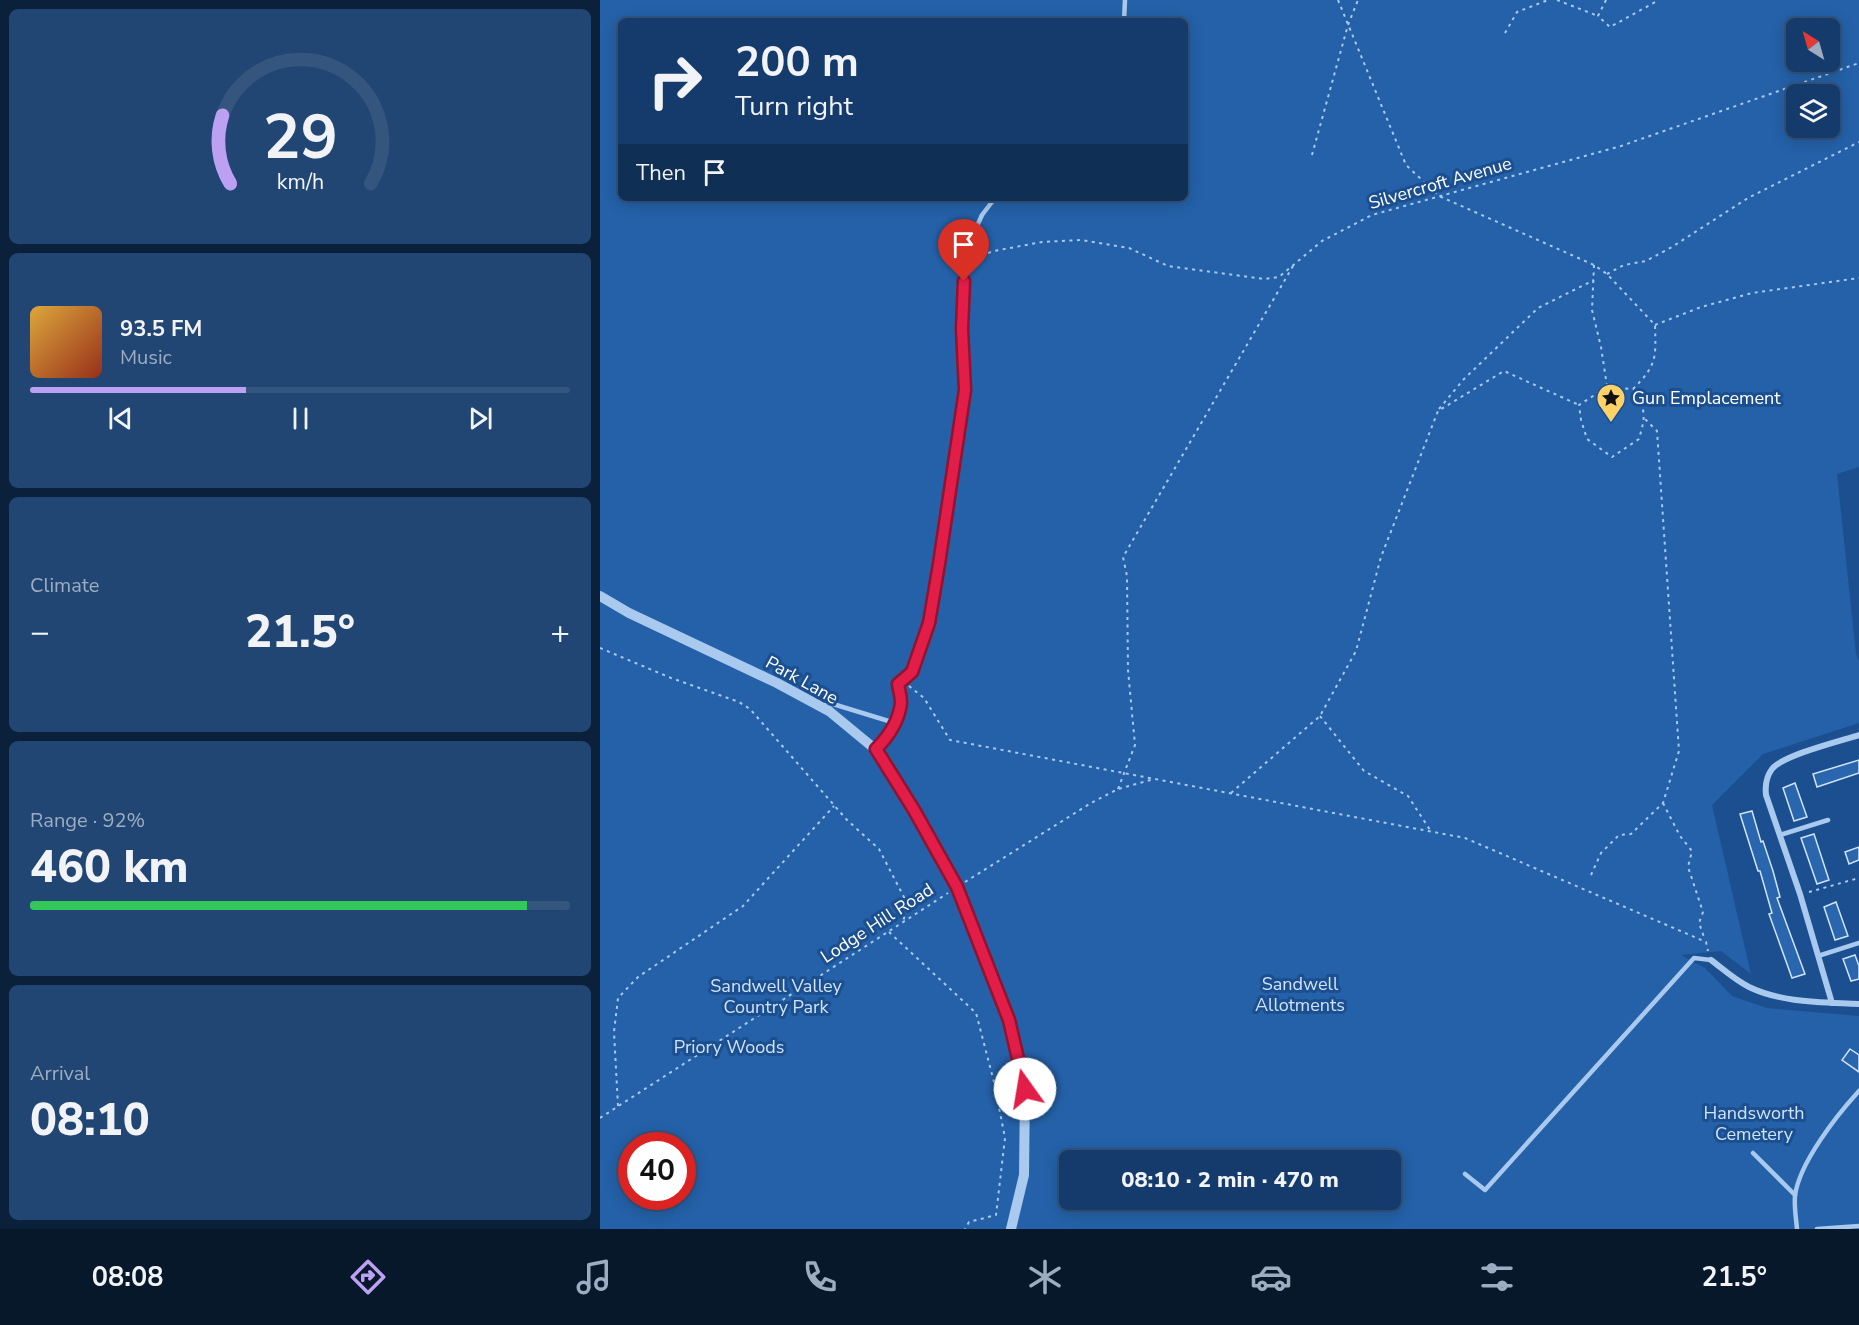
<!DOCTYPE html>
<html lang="en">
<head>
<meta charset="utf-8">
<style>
	:root { --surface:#143b6b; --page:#214673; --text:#f1f3f6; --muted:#9dadc1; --line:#33557e; --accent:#bca0f2 }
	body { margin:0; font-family:"Nunito Sans",sans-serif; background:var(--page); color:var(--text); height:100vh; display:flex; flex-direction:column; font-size:22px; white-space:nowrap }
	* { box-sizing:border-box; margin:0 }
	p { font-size:20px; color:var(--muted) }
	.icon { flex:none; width:33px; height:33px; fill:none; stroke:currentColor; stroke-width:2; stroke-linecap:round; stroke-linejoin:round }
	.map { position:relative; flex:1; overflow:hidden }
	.details { display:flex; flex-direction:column; gap:9px; padding:9px; background:#0b203b; width:600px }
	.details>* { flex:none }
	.top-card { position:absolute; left:18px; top:18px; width:570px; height:183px; border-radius:9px; box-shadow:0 3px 15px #0003,0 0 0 2px var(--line); background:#143b6b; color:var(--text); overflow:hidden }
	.needle { width:39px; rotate:323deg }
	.controls { position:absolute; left:1186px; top:18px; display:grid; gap:12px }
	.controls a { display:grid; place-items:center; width:54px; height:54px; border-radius:9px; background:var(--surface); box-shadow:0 3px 15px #0003,0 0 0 2px var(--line); font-size:30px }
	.speed { position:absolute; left:18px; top:1132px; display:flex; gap:12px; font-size:30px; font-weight:700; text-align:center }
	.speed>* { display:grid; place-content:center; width:78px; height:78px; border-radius:50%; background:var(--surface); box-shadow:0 3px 15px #0003,0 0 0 2px var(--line); line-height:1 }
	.speed .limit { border:9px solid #d22; background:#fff; color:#111 }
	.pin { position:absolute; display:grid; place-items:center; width:51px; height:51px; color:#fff; margin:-62px -26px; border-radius:50% 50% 50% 0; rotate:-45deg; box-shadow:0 0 6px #0007 }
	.pin .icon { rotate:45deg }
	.me { position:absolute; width:66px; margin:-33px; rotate:347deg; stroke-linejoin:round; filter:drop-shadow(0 0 4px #0008) }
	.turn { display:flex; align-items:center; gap:21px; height:126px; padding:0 18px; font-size:27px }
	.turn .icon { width:78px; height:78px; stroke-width:2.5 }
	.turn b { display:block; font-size:42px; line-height:51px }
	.then { display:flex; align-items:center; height:57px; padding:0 18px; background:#0003; gap:12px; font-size:22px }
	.big { font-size:45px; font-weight:800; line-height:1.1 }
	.details .widget { flex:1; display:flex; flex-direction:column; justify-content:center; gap:9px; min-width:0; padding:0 21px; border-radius:9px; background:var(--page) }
	.details .dial { align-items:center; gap:0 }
	.dial svg { height:156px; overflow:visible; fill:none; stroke:var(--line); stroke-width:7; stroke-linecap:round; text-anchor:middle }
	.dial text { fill:var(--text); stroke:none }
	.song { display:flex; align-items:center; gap:18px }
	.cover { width:72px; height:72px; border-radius:9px; background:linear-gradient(135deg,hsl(40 70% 55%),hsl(10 70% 35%)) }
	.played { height:6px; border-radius:3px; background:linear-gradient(90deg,var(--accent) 40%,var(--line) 40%) }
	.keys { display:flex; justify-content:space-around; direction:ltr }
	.heat { display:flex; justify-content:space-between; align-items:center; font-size:33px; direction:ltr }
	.charge { height:9px; border-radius:4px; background:linear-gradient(90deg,#34c759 92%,var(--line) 0) }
	.trip { position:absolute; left:459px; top:1150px; width:342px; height:60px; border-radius:9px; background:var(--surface); box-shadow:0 3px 15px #0003,0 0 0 2px var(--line); font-weight:800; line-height:60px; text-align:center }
	.tabs { display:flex; height:96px; justify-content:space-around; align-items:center; background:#08182b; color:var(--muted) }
	.tabs .icon { width:42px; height:42px }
	.tabs .current { color:var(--accent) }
	.tabs b { font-size:27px; color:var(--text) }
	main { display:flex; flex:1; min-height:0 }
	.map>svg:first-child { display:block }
	.green { fill:#2461a8; fill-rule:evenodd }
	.building { fill:#2a66ad; stroke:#cfe3fa; stroke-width:1.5 }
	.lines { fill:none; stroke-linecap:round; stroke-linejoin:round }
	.path { stroke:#a9c9ee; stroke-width:2; stroke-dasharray:3 4.5; stroke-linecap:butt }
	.service { stroke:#a9c9ee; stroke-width:4.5 }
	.minor { stroke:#a9c9ee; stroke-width:6 }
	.tertiary { stroke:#a9c9ee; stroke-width:10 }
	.route-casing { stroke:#92132f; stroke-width:15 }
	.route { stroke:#e11d48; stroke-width:10 }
	.labels { text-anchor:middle; stroke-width:6; stroke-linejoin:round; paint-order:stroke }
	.street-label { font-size:18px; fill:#fff; stroke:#1b4f8f }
	.poi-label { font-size:18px; fill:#fff; stroke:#1b4f8f; text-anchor:start }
	.park-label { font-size:18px; fill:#cfe3fa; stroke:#1b4f8f }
</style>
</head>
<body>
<main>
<section class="details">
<div class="widget dial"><svg viewBox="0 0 100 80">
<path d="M14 69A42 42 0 1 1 86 69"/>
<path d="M14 69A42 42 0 0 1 10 34" stroke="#bca0f2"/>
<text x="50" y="56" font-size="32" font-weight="700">29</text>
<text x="50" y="72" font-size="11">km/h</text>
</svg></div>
<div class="widget">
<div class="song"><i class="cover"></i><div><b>93.5 FM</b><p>Music</p></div></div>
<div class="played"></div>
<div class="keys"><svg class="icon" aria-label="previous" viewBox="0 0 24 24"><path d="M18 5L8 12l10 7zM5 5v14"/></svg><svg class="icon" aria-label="pause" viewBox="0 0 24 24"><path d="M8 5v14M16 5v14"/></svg><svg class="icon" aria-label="next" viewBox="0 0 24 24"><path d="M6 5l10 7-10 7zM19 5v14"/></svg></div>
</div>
<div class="widget"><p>Climate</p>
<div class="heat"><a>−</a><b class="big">21.5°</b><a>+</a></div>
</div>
<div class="widget"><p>Range · 92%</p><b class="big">460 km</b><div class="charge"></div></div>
<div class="widget"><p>Arrival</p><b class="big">08:10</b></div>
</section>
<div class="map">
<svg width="1259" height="1229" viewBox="0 0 1259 1229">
	<rect width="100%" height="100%" fill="#1b4f8f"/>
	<!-- green -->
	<path class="green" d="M0 0H1259V467L1237 474 1256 654 1259 661V723L1163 754 1112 805 1151 974 1121 951 1081 955 1105 968 1132 996 1167 1008 1259 1016V1229H0ZM21 21H585V198H21ZM1197 28H1230V62H1197ZM1197 94H1230V128H1197ZM32 1146H82V1197H32ZM470 1161H790V1200H470Z"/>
	<!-- building -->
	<g class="building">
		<path d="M1259 760V773L1217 787 1213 774Z"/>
		<path d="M1195 783 1207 817 1194 821 1183 788Z"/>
		<path d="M1152 811 1161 842 1163 841 1173 871 1180 897 1177 898 1205 974 1192 978 1169 914 1172 913 1160 871H1158L1140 814Z"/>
		<path d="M1214 834 1229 880 1217 884 1201 838Z"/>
		<path d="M1259 847V860L1249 864 1245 852Z"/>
		<path d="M1236 902 1248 936 1235 940 1224 907Z"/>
		<path d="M1255 955 1259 966V979L1251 981 1243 959Z"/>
		<path d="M1250 1049 1259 1055V1072L1242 1060Z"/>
	</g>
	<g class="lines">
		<!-- path -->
		<g class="path">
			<path d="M738 0 806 165 839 196 994 265 1007 274 1055 325C1056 358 1057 365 1033 389L1007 387 979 405 981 420 987 439 1012 457 1039 439C1046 414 1046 411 1033 389"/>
			<path d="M957 0 998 16"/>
			<path d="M1006 0 998 16 1010 27 1059 0"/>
			<path d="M905 33 917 12 948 0"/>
			<path d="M712 155 748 25 758 0"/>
			<path d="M374 258 394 251 442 242 481 240 529 248 568 266 664 279 679 277 722 241 772 215 1021 146 1259 63"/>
			<path d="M994 265 992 310 1001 347 1007 386"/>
			<path d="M1007 274 1024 265 1046 261 1072 247 1148 198 1259 142"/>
			<path d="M1055 325 1101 307 1152 293 1259 278"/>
			<path d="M839 409 864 379 938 308 994 280"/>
			<path d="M0 648 71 678 139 702 150 709 247 820 279 849 307 903 303 923"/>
			<path d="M309 686 324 698 350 740 865 838 1106 942 1108 951"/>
			<path d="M720 716 764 771 808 796 830 830"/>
			<path d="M518 789 535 745 528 670 527 576 523 557 693 266"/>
			<path d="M631 793 720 716 756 651 781 557 838 411 904 371 979 405"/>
			<path d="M1063 803 1080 836 1092 851 1088 867 1103 912 1099 923 1105 940"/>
			<path d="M991 875 1001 853 1019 835 1031 834 1063 803 1079 751 1057 431 1045 419"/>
			<path d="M365 882 491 803 518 789 554 779"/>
			<path d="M1209 892 1259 878"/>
			<path d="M289 932 376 1013 394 1082 405 1138 396 1215 369 1222 365 1229"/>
			<path d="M18 1106 14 1032 18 998 38 977 143 906 234 806"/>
			<path d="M0 1118 348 893"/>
		</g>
		<!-- service -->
		<g class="service">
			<path d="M524 21 525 0"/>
			<path d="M223 706 233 704 295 723"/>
			<path d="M275 749C288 737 299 721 301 703 301 697 299 690 298 684L312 672 329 623 365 390 362 329 366 261 372 237 382 215 395 198"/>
			<path d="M1180 835 1228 820"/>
			<path d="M1218 956 1259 943"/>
			<path d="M1153 1153 1195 1195"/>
			<path d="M865 1174 885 1190 1094 958 1111 960"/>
			<path d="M1197 1229C1196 1218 1194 1206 1195 1196 1199 1163 1237 1115 1259 1091"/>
			<path d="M1217 1229 1259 1226"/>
		</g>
		<!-- minor -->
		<g class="minor">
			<path d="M1111 960C1123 969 1135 980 1149 987 1182 1003 1223 1002 1259 1004"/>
			<path d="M1232 1003 1200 894 1166 795C1165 786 1166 777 1172 769 1183 755 1240 741 1259 735"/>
		</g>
		<!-- tertiary -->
		<path class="tertiary" d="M0 596 29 613 177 683 229 711 275 749 314 810 357 887 409 1020 425 1089 424 1175 411 1229"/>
	</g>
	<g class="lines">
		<!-- route casing -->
		<g class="route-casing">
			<path id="route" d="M364 281 362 329 365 390 339 564 329 623 312 672 298 684C299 690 301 697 301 703 299 721 288 737 276 749L314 810 357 887 409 1020 425 1089"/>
		</g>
		<!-- route -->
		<use href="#route" class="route"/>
	</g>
	<!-- icons -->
	<defs>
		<g id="sight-pin" transform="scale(1.5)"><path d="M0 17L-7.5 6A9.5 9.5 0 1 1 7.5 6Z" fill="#ffd166" stroke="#1b4f8f"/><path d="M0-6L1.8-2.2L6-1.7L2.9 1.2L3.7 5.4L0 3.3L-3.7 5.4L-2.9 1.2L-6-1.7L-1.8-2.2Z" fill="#111"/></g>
	</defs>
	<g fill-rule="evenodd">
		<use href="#sight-pin" x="1011" y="398"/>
	</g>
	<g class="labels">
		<!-- street labels -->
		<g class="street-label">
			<text transform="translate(840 183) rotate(-16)" y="6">Silvercroft Avenue</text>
			<text transform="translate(202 680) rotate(29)" y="6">Park Lane</text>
			<text transform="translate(277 923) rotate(-33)" y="6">Lodge Hill Road</text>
		</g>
		<!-- poi labels -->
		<g class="poi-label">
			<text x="1032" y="404">Gun Emplacement</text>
		</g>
		<!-- park labels -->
		<g class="park-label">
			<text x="700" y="990">Sandwell<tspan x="700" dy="21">Allotments</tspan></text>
			<text x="176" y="992">Sandwell Valley<tspan x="176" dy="21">Country Park</tspan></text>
			<text x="129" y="1053">Priory Woods</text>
			<text x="1154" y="1119">Handsworth<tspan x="1154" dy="21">Cemetery</tspan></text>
		</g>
	</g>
</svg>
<div class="controls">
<a><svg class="needle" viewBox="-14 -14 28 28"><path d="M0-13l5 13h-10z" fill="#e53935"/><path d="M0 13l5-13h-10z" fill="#9dadc1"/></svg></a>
<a><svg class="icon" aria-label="layers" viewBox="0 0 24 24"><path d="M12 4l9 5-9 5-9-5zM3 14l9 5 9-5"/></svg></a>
</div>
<div class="speed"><div class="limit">40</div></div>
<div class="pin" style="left:364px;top:281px;background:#d93025"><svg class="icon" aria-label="arrive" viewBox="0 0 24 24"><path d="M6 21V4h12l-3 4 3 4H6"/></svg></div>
<svg class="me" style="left:425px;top:1089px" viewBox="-20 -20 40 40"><circle r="19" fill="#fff"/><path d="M0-13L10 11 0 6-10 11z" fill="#e11d48"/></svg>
<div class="trip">08:10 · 2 min · 470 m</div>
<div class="top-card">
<div class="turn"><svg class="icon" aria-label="right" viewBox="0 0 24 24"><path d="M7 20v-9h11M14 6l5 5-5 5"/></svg><div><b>200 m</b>Turn right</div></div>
<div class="then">Then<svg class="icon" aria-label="arrive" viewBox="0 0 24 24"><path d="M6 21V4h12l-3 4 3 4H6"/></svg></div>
</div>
</div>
</main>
<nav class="tabs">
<b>08:08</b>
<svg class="icon current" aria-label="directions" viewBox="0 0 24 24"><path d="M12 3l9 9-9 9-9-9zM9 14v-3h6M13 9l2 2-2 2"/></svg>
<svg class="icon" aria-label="music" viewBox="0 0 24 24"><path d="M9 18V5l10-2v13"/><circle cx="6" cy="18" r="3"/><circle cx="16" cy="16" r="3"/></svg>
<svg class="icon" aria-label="phone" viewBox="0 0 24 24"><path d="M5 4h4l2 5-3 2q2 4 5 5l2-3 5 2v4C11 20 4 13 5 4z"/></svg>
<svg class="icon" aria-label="climate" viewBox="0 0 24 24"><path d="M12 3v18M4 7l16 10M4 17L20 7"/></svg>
<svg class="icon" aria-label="car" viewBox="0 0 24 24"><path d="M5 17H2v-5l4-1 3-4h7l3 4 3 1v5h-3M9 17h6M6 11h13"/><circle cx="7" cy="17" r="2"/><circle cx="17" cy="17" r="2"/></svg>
<svg class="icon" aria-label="filters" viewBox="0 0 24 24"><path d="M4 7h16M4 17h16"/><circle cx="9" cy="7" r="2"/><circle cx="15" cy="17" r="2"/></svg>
<b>21.5°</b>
</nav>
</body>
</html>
